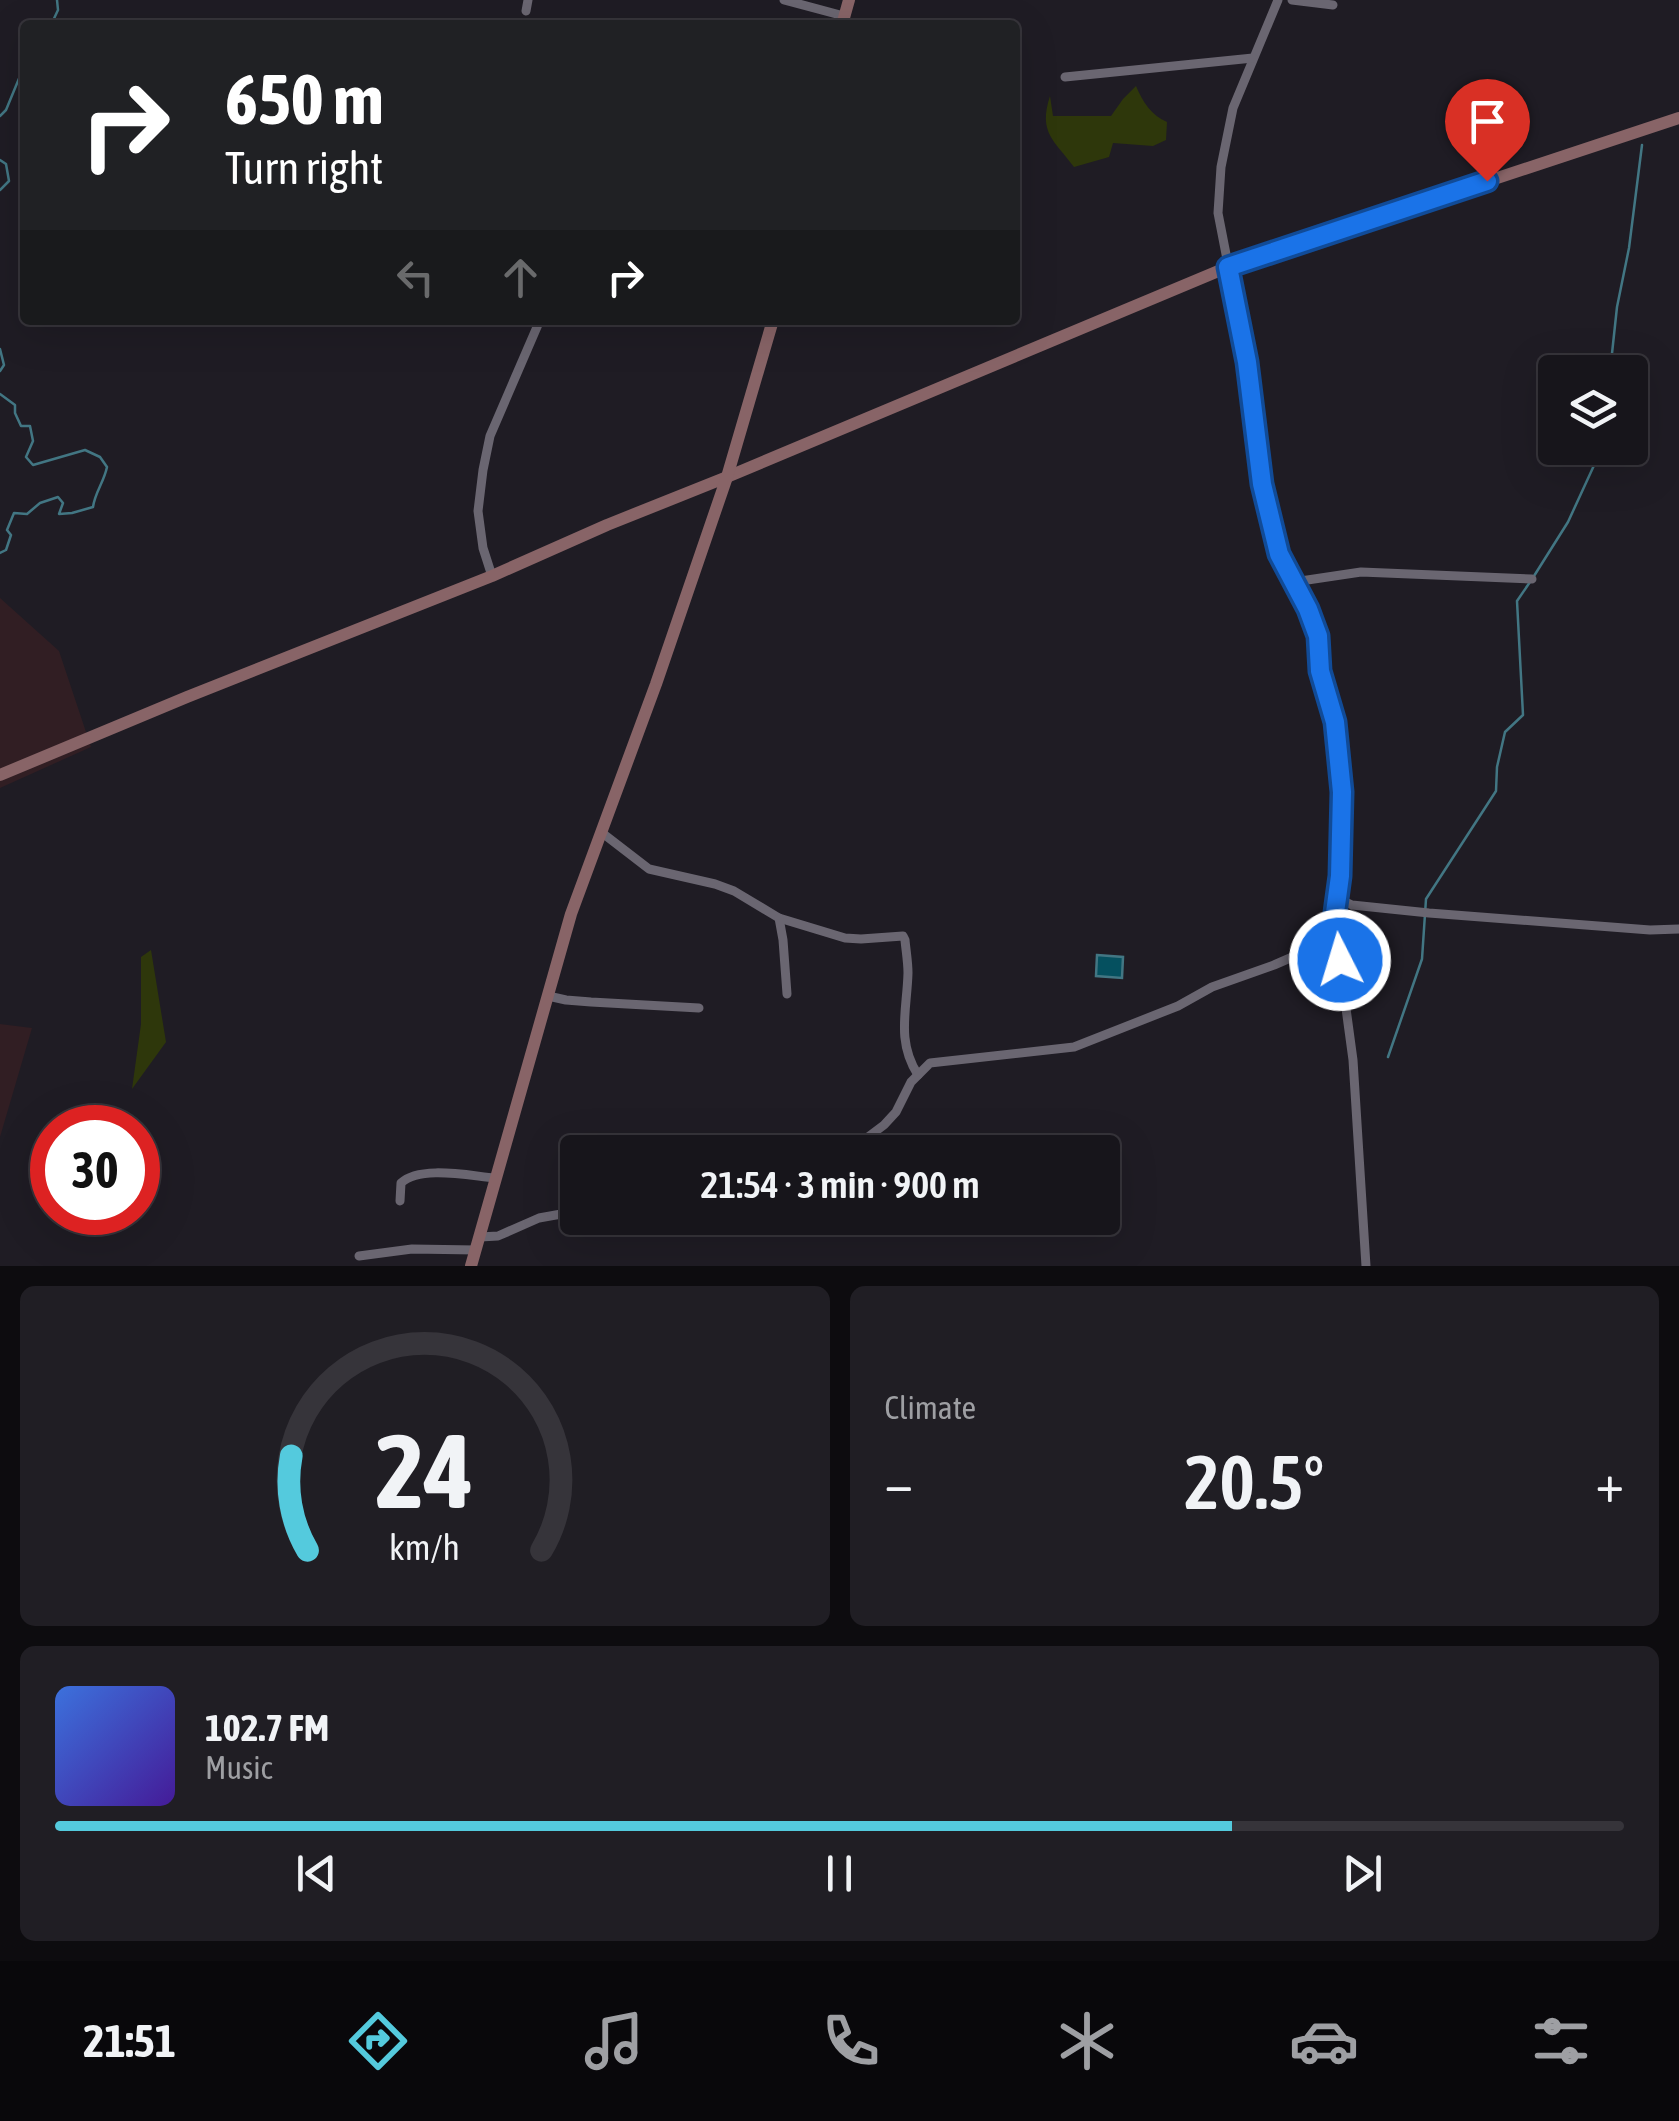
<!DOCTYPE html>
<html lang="en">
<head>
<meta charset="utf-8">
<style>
	:root { --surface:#17151b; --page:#201e24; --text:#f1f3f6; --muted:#9e9fa3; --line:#36343a; --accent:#54cadd }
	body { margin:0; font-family:"Asap Condensed",sans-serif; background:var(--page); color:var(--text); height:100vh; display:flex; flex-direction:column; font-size:38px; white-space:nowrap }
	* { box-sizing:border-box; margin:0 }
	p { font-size:32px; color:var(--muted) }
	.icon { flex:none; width:55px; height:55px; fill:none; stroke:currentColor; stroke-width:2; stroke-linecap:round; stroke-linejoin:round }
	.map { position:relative; height:1266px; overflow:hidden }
	.panel { display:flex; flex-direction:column; gap:20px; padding:20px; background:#0d0c0f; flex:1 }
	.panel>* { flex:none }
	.top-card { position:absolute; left:20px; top:20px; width:1000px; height:305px; border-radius:10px; box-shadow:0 10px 40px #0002,0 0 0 2px var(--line); background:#202124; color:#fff; overflow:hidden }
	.fabs { position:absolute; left:1538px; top:355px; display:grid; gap:20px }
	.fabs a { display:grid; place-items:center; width:110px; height:110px; border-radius:10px; background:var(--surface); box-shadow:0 10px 40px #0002,0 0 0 2px var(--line); font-size:50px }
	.speed { position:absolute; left:30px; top:1105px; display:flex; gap:20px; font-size:50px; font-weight:700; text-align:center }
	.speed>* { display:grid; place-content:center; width:130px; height:130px; border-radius:50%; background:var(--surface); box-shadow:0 10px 40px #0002,0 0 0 2px var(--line); line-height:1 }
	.speed .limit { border:15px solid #d22; background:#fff; color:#111 }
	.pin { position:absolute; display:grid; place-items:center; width:85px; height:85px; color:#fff; margin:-102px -42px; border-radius:50% 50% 50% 0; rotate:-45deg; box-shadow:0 0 10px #0007 }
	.pin .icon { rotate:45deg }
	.me { position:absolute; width:110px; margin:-55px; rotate:355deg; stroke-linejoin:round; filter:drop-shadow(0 0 8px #0008) }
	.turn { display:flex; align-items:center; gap:35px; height:210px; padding:0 40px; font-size:45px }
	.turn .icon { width:130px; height:130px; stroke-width:2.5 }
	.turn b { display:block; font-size:70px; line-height:85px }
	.lanes { display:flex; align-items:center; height:95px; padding:0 40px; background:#0003; justify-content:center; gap:50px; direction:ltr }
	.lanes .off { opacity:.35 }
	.big { font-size:75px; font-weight:600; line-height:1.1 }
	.panel .widget { flex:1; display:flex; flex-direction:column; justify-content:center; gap:15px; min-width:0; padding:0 35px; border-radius:15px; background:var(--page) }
	.panel .dial { align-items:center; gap:0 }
	.dial svg { height:260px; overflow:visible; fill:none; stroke:var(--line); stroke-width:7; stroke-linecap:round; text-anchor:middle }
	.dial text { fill:var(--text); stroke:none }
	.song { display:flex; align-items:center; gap:30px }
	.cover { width:120px; height:120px; border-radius:15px; background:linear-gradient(135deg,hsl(220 70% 55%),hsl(260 70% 35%)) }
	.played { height:10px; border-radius:5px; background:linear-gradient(90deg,var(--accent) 75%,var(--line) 75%) }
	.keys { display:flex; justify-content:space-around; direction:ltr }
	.heat { display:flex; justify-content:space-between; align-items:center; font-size:55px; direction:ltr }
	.panel .tiles { flex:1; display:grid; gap:20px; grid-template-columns:1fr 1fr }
	.widget:last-child { grid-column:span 2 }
	.trip { position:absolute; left:560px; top:1135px; width:560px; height:100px; border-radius:10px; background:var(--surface); box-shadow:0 10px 40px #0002,0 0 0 2px var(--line); font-weight:600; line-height:100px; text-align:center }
	.tabs { display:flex; height:160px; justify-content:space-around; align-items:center; background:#09080b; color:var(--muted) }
	.tabs .icon { width:70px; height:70px }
	.tabs .current { color:var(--accent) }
	.tabs b { font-size:45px; color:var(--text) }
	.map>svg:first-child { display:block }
	.industrial { fill:#311e23 }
	.green { fill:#2e370b }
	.water { fill:#05505f; stroke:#427683; stroke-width:2.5 }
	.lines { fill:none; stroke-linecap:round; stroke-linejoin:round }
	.stream { stroke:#427683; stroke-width:2.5 }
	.street { stroke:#6a6671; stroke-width:9 }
	.secondary { stroke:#886467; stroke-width:12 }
	.route-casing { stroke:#114b97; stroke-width:25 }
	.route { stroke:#1a73e8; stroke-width:18 }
</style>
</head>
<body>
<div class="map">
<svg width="1679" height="1266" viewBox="0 0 1679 1266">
	<rect width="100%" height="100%" fill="#1f1c24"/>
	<!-- industrial -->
	<g class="industrial">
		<path d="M0 598 59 651 91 747 0 788Z"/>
		<path d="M0 1024 32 1028 0 1137Z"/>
	</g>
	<!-- green -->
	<g class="green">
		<path d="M1136 86C1142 101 1152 116 1167 122L1166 140 1153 146 1113 143 1109 157 1074 167C1054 140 1038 133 1050 96L1053 116H1111L1123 99Z"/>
		<path d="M151 950 166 1042 132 1089 141 1024V957Z"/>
	</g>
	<!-- water -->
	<path class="water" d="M1097 955 1123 957 1122 978 1096 976Z"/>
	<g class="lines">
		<!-- stream -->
		<g class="stream">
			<path d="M51 25 58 10 57 0"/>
			<path d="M0 116 6 110 25 64"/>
			<path d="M0 160 6 164 9 181 0 190"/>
			<path d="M0 349 4 365 0 371"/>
			<path d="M1610 372 1617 307 1629 248 1642 145"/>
			<path d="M0 394 15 405V413L21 426H30L33 441 26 457 33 465 85 450 100 457 107 467C104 482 95 492 93 507L72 513 59 514 63 503 58 497 40 503 27 514 14 513 7 530 11 535 6 550 0 553"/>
			<path d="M1534 576 1568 522 1602 448"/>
			<path d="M1388 1057 1422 959 1426 899 1496 791 1497 767 1505 732 1523 715 1517 601 1530 582"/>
		</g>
		<!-- street -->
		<g class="street">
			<path d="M784 0 844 16"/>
			<path d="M1278 0 1233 108 1221 167 1218 213 1247 362 1262 484 1279 554 1308 609 1318 636 1320 671 1335 722 1342 792 1341 876 1334 920 1353 1060 1366 1266"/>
			<path d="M1292 0 1333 5"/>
			<path d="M526 11 528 0"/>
			<path d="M1065 77 1253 58"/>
			<path d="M492 576 483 548 478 511 483 470 490 436 540 320"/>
			<path d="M1294 582 1361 572 1532 579"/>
			<path d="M601 832 649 869 715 884 734 891 779 918 845 938 861 939 903 936 905 940C906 951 908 962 908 973 907 1010 896 1041 918 1075"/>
			<path d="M1337 898 1352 905 1429 913 1650 930 1679 929"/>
			<path d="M779 918 783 940 787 994"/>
			<path d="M548 996 566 1000 591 1002 699 1008"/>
			<path d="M848 1152 884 1125 896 1112 911 1082 930 1063 1074 1047 1178 1006 1212 987 1274 965 1336 938"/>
			<path d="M400 1201 401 1183C420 1165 470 1176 495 1178"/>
			<path d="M480 1237 498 1236 539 1218 578 1211"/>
			<path d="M359 1256 412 1249 476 1250"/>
		</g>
		<!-- secondary -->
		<g class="secondary">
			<path d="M842 25 849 0"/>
			<path d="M0 775 187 697 492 576 607 525 727 477 1228 267 1679 118"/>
			<path d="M471 1266 571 914 656 684 727 477 773 320"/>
		</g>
	</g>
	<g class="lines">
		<!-- route casing -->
		<g class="route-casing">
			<path id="route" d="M1340 960 1334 920 1340 876 1342 792 1335 722 1320 671 1318 636 1308 609 1279 554 1262 484 1247 362 1228 267 1487 181"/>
		</g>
		<!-- route -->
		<use href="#route" class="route"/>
	</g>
</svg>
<div class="fabs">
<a><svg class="icon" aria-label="layers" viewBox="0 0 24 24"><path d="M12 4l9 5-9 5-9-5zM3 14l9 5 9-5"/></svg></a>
</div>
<div class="speed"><div class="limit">30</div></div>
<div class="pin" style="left:1487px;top:181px;background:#d93025"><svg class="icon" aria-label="arrive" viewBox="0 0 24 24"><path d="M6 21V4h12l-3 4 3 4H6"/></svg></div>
<svg class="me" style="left:1340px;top:960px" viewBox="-20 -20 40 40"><circle r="17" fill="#1a73e8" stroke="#fff" stroke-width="3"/><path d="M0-11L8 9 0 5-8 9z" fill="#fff"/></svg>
<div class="trip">21:54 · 3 min · 900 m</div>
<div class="top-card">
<div class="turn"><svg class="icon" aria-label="right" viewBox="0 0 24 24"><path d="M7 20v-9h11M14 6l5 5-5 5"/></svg><div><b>650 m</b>Turn right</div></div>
<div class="lanes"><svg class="icon off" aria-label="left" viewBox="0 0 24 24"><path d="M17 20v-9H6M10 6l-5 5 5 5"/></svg><svg class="icon off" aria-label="ahead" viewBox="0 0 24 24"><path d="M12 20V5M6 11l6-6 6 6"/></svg><svg class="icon" aria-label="right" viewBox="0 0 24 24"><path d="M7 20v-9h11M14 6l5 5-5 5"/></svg></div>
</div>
</div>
<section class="panel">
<div class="tiles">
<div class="widget dial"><svg viewBox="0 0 100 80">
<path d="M14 69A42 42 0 1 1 86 69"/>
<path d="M14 69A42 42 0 0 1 9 40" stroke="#54cadd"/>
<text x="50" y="56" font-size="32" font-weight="700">24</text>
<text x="50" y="72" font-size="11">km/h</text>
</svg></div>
<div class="widget"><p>Climate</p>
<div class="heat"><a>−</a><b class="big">20.5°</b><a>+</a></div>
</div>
<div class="widget">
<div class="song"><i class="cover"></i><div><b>102.7 FM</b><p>Music</p></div></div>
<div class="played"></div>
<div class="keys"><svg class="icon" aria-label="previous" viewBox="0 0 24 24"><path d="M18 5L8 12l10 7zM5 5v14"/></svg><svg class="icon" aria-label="pause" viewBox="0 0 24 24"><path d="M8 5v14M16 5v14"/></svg><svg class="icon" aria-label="next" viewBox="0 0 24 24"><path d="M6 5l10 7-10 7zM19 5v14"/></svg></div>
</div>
</div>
</section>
<nav class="tabs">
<b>21:51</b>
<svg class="icon current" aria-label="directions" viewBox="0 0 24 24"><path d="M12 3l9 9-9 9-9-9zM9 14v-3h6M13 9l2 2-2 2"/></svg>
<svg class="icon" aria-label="music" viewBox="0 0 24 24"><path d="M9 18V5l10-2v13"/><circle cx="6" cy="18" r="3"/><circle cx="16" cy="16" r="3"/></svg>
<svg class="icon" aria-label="phone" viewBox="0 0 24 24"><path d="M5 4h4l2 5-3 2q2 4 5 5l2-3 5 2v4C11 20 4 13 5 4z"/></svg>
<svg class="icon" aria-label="climate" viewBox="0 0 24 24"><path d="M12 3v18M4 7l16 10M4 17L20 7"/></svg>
<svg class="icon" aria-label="car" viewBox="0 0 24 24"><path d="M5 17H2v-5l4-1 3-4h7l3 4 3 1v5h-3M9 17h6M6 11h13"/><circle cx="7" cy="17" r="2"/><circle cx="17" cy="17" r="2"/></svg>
<svg class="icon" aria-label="filters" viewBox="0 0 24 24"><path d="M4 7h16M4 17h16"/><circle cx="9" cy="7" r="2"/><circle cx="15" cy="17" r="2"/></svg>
</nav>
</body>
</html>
